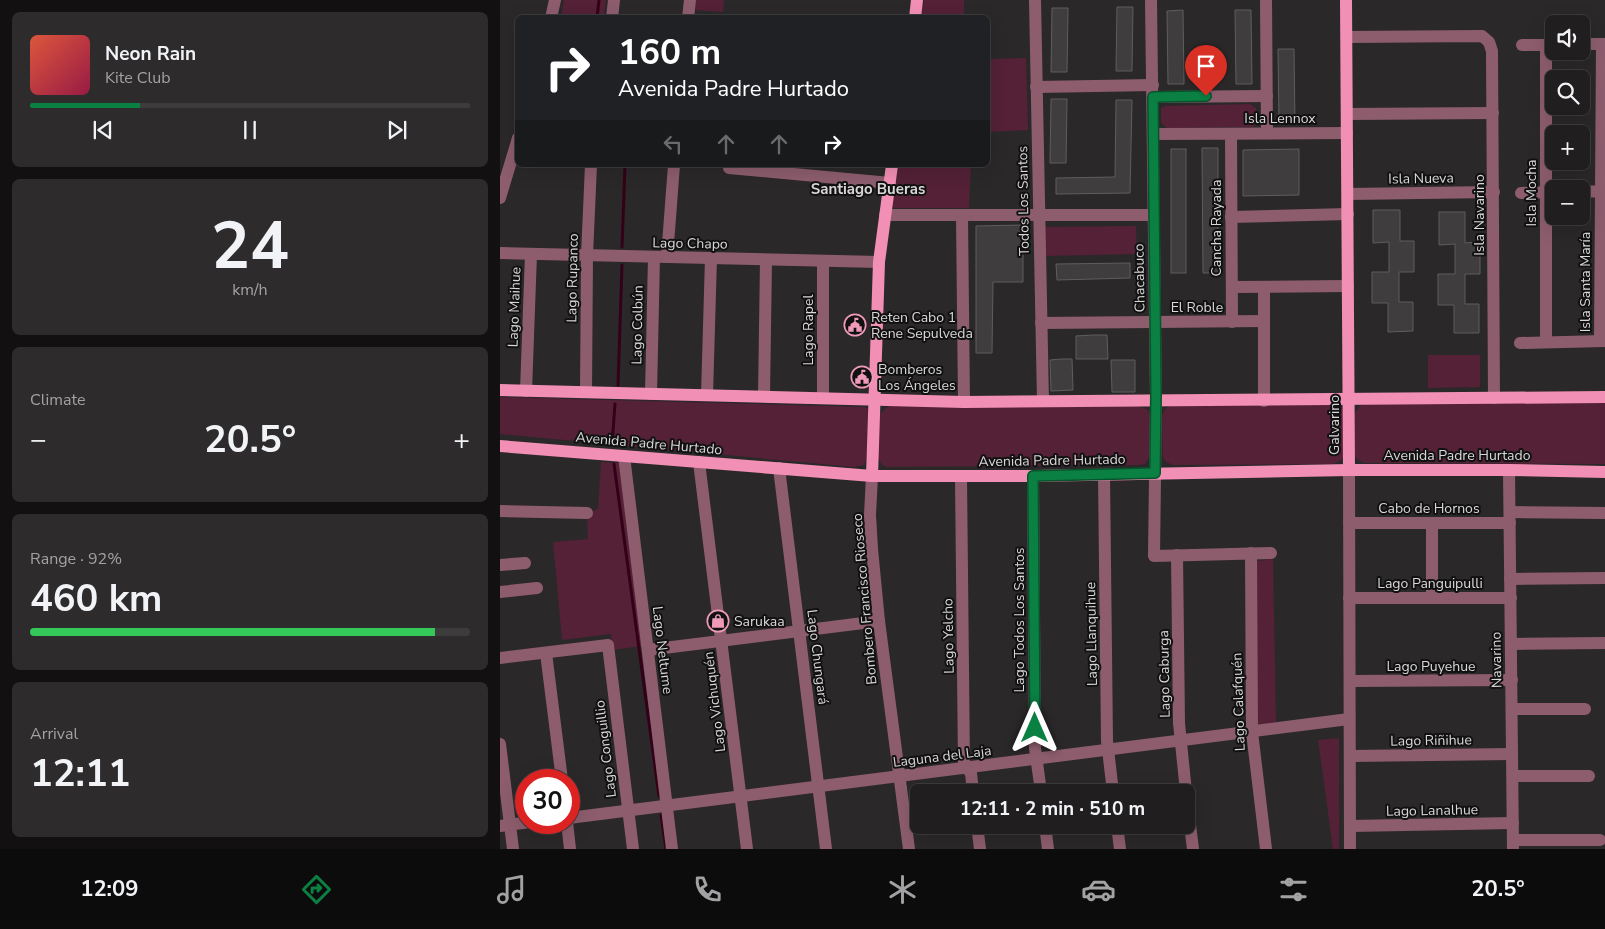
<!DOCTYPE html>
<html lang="en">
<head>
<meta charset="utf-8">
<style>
	:root { --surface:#201e1f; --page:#2d2b2c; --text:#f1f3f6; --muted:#a2a2a4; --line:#3d3c3d; --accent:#0b8043 }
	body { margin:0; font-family:"Nunito Sans",sans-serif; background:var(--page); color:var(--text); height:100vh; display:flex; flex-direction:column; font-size:19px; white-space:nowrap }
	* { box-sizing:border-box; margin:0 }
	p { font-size:16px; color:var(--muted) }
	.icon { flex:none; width:28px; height:28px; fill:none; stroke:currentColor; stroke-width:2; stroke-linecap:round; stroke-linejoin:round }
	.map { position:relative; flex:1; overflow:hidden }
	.side { display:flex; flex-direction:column; gap:12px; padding:12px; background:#121011; width:500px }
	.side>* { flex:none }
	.guide { position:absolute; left:15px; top:15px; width:475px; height:152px; border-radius:8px; box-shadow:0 5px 20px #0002,0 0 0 1px var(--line); background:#202124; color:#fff; overflow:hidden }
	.controls { position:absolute; left:1045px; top:15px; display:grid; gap:10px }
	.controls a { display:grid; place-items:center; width:45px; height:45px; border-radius:8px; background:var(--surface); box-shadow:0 5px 20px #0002,0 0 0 1px var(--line); font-size:25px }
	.speed { position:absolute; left:15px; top:769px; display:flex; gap:10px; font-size:25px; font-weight:700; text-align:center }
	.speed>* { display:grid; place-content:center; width:65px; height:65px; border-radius:50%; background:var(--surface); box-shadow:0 5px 20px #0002,0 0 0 1px var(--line); line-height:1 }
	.speed .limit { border:8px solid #d22; background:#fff; color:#111 }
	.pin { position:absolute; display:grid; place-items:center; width:42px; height:42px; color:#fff; margin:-51px -21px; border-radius:50% 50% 50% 0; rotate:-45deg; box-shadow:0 0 5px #0007 }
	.pin .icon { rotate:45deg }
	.me { position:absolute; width:55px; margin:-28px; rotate:0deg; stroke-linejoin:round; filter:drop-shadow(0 0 4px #0008) }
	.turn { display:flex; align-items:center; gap:18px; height:105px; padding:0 20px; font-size:22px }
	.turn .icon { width:65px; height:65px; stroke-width:2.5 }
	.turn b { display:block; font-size:35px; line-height:42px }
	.lanes { display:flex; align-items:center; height:48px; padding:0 20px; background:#0003; justify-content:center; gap:25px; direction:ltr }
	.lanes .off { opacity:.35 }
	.big { font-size:38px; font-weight:700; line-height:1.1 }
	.side .card { flex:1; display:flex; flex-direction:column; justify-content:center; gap:8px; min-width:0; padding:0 18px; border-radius:8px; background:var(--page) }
	.side .dial { align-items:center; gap:0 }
	.dial b { font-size:65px; line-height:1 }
	.song { display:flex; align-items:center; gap:15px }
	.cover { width:60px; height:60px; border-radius:8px; background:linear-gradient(135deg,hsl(10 70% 55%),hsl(340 70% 35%)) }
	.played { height:5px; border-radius:2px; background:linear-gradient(90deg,var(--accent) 25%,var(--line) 25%) }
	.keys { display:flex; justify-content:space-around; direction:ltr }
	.heat { display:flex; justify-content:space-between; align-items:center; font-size:28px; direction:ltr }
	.charge { height:8px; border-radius:4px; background:linear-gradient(90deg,#34c759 92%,var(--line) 0) }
	.trip { position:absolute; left:410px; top:784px; width:285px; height:50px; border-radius:8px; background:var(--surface); box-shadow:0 5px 20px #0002,0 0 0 1px var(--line); font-weight:700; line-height:50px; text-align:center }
	.tabs { display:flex; height:80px; justify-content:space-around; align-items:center; background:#0d0c0c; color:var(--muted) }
	.tabs .icon { width:35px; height:35px }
	.tabs .current { color:var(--accent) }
	.tabs b { font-size:22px; color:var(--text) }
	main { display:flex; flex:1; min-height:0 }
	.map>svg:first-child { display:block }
	.green { fill:#542136 }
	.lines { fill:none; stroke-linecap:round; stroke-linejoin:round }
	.stream { stroke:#340018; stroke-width:3 }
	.building { fill:#403d3e; stroke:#605d5e }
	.minor { stroke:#8d5d6e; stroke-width:12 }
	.major { stroke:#f28fb4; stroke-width:12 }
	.route-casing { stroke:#07532c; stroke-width:12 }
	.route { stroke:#0b8043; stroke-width:9 }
	.labels { text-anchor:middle; stroke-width:4; stroke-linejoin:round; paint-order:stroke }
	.street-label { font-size:14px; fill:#d9d7d7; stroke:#121112 }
	.poi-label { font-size:14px; fill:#d9d7d7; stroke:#121112; text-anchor:start }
	.neighbourhood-label { font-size:15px; font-weight:bold; fill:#d9d7d7; stroke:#121112 }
</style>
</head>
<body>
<main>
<section class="side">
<div class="card">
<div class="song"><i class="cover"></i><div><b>Neon Rain</b><p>Kite Club</p></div></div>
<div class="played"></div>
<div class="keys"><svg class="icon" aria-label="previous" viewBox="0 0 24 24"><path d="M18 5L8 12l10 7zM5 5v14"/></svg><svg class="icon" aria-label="pause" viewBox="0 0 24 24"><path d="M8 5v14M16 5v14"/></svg><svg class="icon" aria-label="next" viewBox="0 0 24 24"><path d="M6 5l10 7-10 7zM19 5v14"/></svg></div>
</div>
<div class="card dial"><b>24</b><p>km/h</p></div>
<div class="card"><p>Climate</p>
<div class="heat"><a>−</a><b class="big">20.5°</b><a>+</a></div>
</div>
<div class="card"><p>Range · 92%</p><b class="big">460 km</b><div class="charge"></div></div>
<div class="card"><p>Arrival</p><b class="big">12:11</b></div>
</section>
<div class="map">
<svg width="1105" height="849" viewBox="0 0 1105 849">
	<rect width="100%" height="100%" fill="#2b2829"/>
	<!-- green -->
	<g class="green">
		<path d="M64 0H106L104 17H61Z"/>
		<path d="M196 0H224L223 12 195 10Z"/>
		<path d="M424 0H464V17L421 18Z"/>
		<path d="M526 58 528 130 488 132V59Z"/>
		<path d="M750 104 756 108V124L753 127 667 128 661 123V108L665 106Z"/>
		<path d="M398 165H471L469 208H394L392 204Z"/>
		<path d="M636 226 637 254 546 256 544 227Z"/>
		<path d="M928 355H980V387L928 388Z"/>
		<path d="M0 397 364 407 368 409 370 413 366 460 364 465 354 467 0 434Z"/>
		<path d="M1105 402V464L864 463 858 460 855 456 854 414 860 406 865 404Z"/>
		<path d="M672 405H835L841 408 844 412 843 458 838 462 833 464 673 465 666 462 663 458 662 416C663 410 666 407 672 405Z"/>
		<path d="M390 406H638L648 410 650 415V456L645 464 640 465 387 467 382 465 378 457 379 415 386 408Z"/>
		<path d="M101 462 119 463 142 646 113 650 111 634 62 640 53 542 88 539 87 513 98 509Z"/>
		<path d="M773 559 776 722 755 726 756 561Z"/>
		<path d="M839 738V849H833L818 740Z"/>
	</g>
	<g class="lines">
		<!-- stream -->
		<g class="stream">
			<path d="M97 18 99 0"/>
			<path d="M122 247 125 165"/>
			<path d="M118 385 122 265"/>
			<path d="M112 445 115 404"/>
			<path d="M114 464 159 796"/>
			<path d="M161 815 166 848"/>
		</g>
	</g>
	<!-- building -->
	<g class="building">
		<path d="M617 7H633L632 71H616Z"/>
		<path d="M552 8H568L567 72H551Z"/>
		<path d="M683 10 684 84H668L667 11Z"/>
		<path d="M735 10H751L752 84H736Z"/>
		<path d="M778 49H794L795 123H779Z"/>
		<path d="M551 99H567L566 163H550Z"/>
		<path d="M616 100H632L630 193 556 194V178L615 177Z"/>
		<path d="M702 148H718V273H703Z"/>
		<rect x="671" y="149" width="15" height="124"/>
		<path d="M799 149V195L743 196V150Z"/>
		<path d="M873 210H900V241H914V272H899V302H913V331L888 332V303H872V272H889V242L873 243Z"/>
		<path d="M939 212H965V243L980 242V274H965V304H979V333H954V305H938V274H955V244L939 245Z"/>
		<path d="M523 225V282H493L492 353H476V226Z"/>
		<path d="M630 263V278L557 280 556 264Z"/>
		<path d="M593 335H607L608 359H576V336Z"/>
		<path d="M561 359H572L573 390 551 391 550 360Z"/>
		<path d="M611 360H635V392H612Z"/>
	</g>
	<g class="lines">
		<!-- minor -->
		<g class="minor">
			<path d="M535 0 543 401"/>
			<path d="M651 0 656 400 654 556 771 553"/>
			<path d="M766 0 767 133"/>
			<path d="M51 18 55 0"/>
			<path d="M112 18 114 0"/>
			<path d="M188 18 190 0"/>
			<path d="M847 37 982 36 989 42 992 51 994 398"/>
			<path d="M1081 44H1105"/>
			<path d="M1022 45H1054"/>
			<path d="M1046 45V342"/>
			<path d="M536 87 653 85"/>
			<path d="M653 97 767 96"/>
			<path d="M847 114 993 113"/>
			<path d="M653 134 847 133"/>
			<path d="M731 134 732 322"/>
			<path d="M229 168 390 183"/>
			<path d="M1081 192 1105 191"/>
			<path d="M1021 193 1053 192"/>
			<path d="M848 194 994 192"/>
			<path d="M0 198 18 138"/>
			<path d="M385 215H653"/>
			<path d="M462 216 464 402"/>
			<path d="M731 217 848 214"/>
			<path d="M0 253 379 262"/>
			<path d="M167 257 174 165"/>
			<path d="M323 261V398"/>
			<path d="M732 287 848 286"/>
			<path d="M764 287V401"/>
			<path d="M541 323 764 321"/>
			<path d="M1100 341 1102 44"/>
			<path d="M1020 343 1105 341"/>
			<path d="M26 391 31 254"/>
			<path d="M86 392 87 255 91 165"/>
			<path d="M151 394 154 257"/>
			<path d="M207 395 211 258"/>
			<path d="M264 396 266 260"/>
			<path d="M124 456 172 849"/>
			<path d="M199 462 247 849"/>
			<path d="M279 468 326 849"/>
			<path d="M849 470 850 849"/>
			<path d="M1009 470 1013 849"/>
			<path d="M604 475 607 741 613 792"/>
			<path d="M372 476 370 515 372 549 379 621 409 849"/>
			<path d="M533 476 535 748 541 792"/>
			<path d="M461 477 464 765 471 773 473 792"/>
			<path d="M0 511 87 513"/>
			<path d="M1010 512 1105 513"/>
			<path d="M849 523H1010"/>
			<path d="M751 553 752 732 766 849"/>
			<path d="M677 555 679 723 686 792"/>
			<path d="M0 565 25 563"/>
			<path d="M1010 579 1105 578"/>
			<path d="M0 592 37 588"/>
			<path d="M849 598H1011"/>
			<path d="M932 598V523"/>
			<path d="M1011 644 1105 643"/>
			<path d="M148 650 379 621"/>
			<path d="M46 653 62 780"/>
			<path d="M0 658 108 645 133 849"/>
			<path d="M850 681 1012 680"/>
			<path d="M1012 709H1085"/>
			<path d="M0 744 13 849"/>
			<path d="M850 756 1012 754"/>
			<path d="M1013 776H1089"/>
			<path d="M686 793 693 849"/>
			<path d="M69 818 849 719"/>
			<path d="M67 822 70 849"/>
			<path d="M477 825 480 849"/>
			<path d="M545 825 548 849"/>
			<path d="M617 825 620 849"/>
			<path d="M0 826 30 822"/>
			<path d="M850 826 1013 823"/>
			<path d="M1013 840H1100"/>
		</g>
		<!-- major -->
		<g class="major">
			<path d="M846 0 849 470"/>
			<path d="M415 18 417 0"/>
			<path d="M0 390 464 402 1105 397"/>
			<path d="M0 446 372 476H533L849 470H1009L1105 472"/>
			<path d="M372 476 379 262 392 165"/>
		</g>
	</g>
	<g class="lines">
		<!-- route casing -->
		<g class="route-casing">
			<path id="route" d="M535 728 533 476 655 473 656 395 653 97 706 96"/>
		</g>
		<!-- route -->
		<use href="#route" class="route"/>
	</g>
	<!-- icons -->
	<defs>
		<g id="civic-ring" transform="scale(1.125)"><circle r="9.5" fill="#121112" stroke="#ef9ab8" stroke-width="1.5"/><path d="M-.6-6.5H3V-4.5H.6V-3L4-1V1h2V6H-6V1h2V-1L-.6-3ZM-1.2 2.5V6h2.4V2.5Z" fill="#ef9ab8"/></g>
		<g id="shop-ring" transform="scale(1.125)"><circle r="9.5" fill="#121112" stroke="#ef9ab8" stroke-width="1.5"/><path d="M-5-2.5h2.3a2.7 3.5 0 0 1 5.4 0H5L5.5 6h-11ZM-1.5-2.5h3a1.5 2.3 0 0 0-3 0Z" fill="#ef9ab8"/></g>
	</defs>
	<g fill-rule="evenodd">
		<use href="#civic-ring" x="355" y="325"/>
		<use href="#civic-ring" x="362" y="377"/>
		<use href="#shop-ring" x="218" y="621"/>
	</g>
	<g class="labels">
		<!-- street labels -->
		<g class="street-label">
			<text x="780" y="123">Isla Lennox</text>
			<text transform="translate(921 178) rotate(-1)" y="5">Isla Nueva</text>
			<text transform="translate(1031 193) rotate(-90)" y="5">Isla Mocha</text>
			<text transform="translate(523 201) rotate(-91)" y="5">Todos Los Santos</text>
			<text transform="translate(979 215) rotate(-90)" y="5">Isla Navarino</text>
			<text transform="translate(716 228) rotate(-90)" y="5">Cancha Rayada</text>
			<text transform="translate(190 243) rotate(1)" y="5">Lago Chapo</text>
			<text transform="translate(72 278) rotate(-89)" y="5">Lago Rupanco</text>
			<text transform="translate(639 278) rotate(-91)" y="5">Chacabuco</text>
			<text transform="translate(1085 282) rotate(-90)" y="5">Isla Santa María</text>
			<text transform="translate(14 307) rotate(-88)" y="5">Lago Maihue</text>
			<text x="697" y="312">El Roble</text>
			<text transform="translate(137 325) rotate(-89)" y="5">Lago Colbún</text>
			<text transform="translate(308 330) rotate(-90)" y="5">Lago Rapel</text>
			<text transform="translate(834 425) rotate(-90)" y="5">Galvarino</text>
			<text transform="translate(149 443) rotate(5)" y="5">Avenida Padre Hurtado</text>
			<text x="957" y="460">Avenida Padre Hurtado</text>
			<text transform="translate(552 460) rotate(-1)" y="5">Avenida Padre Hurtado</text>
			<text x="929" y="513">Cabo de Hornos</text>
			<text x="930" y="588">Lago Panguipulli</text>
			<text transform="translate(364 599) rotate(-95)" y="5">Bombero Francisco Rioseco</text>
			<text transform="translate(519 620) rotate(-90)" y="5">Lago Todos Los Santos</text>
			<text transform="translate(591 634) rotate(-91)" y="5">Lago Llanquihue</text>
			<text transform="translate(448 636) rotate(-91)" y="5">Lago Yelcho</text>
			<text transform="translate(163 650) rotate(83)" y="5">Lago Neltume</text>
			<text transform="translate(318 657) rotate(83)" y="5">Lago Chungará</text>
			<text transform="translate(996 660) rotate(-91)" y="5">Navarino</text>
			<text x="931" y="671">Lago Puyehue</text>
			<text transform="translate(664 674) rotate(-91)" y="5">Lago Caburga</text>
			<text transform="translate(214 702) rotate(-97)" y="5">Lago Vichuquén</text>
			<text transform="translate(738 702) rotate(-92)" y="5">Lago Calafquén</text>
			<text transform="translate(931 740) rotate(-1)" y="5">Lago Riñihue</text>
			<text transform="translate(105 749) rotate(-97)" y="5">Lago Conguillio</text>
			<text transform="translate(442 756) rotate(-7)" y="5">Laguna del Laja</text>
			<text transform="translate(932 810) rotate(-1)" y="5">Lago Lanalhue</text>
		</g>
		<!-- poi labels -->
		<g class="poi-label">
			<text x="371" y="322">Reten Cabo 1<tspan x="371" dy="16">Rene Sepulveda</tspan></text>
			<text x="378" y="374">Bomberos<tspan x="378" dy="16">Los Ángeles</tspan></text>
			<text x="234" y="626">Sarukaa</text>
		</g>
		<!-- neighbourhood labels -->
		<g class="neighbourhood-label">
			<text x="368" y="194">Santiago Bueras</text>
		</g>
	</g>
</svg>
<div class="controls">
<a><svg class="icon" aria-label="sound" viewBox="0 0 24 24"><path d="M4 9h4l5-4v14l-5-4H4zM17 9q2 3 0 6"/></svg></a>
<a><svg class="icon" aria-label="search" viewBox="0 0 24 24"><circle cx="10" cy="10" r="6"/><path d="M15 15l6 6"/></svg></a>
<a>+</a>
<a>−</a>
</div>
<div class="speed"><div class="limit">30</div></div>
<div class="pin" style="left:706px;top:96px;background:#d93025"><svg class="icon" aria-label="arrive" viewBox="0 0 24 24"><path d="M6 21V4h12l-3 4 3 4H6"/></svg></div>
<svg class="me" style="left:535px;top:728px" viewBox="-20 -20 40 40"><path d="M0-17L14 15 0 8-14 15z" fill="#0b8043" stroke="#fff" stroke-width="4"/></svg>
<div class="trip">12:11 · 2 min · 510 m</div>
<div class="guide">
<div class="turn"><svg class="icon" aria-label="right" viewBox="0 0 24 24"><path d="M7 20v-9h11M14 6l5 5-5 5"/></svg><div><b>160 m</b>Avenida Padre Hurtado</div></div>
<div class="lanes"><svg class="icon off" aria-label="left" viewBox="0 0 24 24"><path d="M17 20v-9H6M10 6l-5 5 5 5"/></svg><svg class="icon off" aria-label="ahead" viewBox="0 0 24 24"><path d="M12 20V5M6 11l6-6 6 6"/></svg><svg class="icon off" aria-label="ahead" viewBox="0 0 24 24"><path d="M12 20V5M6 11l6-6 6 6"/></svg><svg class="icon" aria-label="right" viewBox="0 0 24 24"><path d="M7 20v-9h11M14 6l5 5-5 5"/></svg></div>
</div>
</div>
</main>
<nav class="tabs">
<b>12:09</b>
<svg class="icon current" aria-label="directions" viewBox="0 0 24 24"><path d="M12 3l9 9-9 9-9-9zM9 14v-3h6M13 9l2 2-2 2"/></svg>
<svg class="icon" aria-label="music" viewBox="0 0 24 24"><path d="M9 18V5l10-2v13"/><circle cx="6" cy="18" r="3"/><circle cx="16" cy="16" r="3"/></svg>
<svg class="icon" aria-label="phone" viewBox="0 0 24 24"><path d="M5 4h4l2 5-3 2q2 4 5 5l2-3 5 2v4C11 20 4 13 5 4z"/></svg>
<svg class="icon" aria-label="climate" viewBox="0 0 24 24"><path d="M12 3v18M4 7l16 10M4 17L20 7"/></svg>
<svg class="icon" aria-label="car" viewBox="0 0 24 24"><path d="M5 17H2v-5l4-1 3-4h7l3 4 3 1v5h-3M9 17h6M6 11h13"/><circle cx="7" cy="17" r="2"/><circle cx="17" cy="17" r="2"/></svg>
<svg class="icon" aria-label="filters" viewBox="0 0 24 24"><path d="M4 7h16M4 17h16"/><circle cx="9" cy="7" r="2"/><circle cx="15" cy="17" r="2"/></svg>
<b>20.5°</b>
</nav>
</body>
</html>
